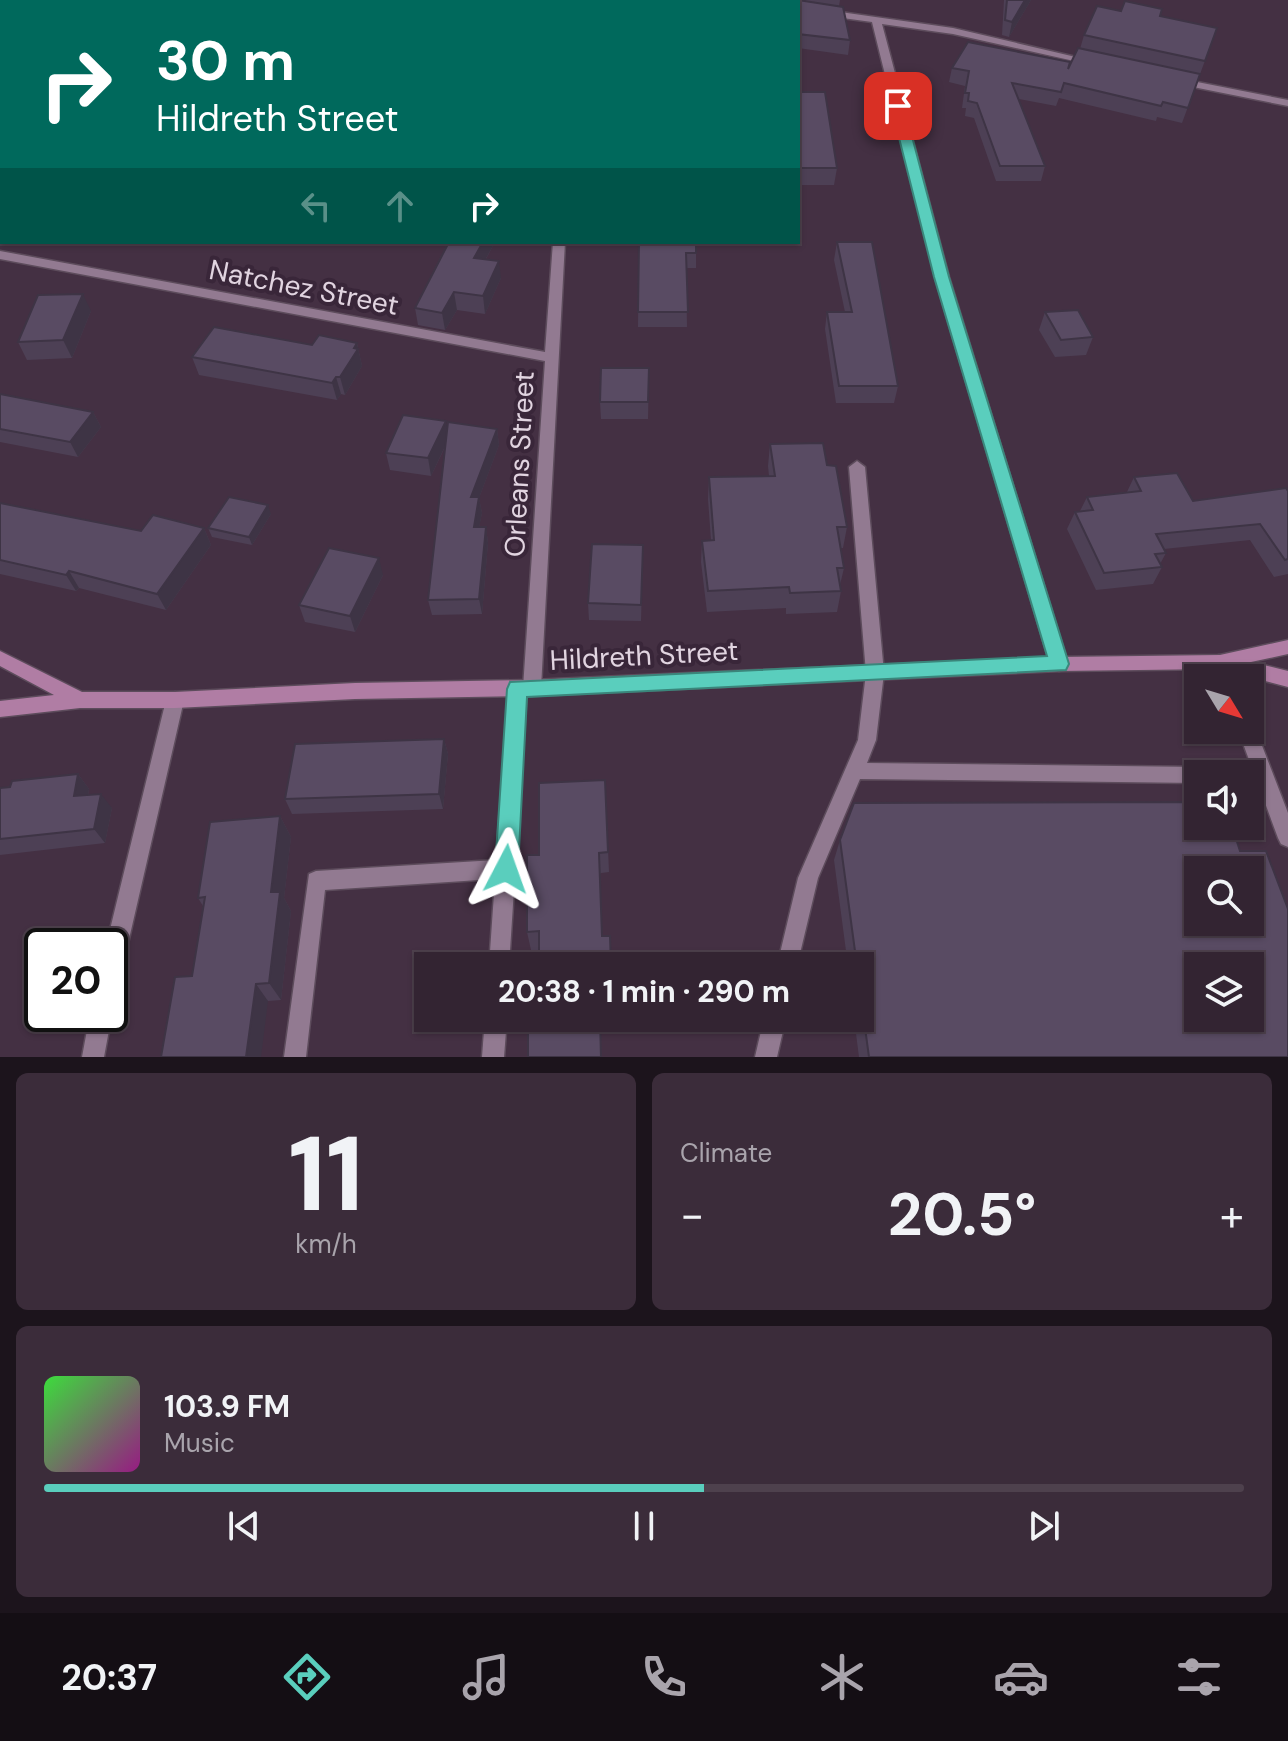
<!DOCTYPE html>
<html lang="en">
<head>
<meta charset="utf-8">
<style>
	:root { --surface:#332432; --page:#3b2c3a; --text:#f1f3f6; --muted:#a9a4ac; --line:#4e414d; --accent:#5acebd }
	body { margin:0; font-family:"DM Sans",sans-serif; background:var(--page); color:var(--text); height:100vh; display:flex; flex-direction:column; font-size:30px; white-space:nowrap }
	* { box-sizing:border-box; margin:0 }
	p { font-size:26px; color:var(--muted) }
	.icon { flex:none; width:44px; height:44px; fill:none; stroke:currentColor; stroke-width:2; stroke-linecap:round; stroke-linejoin:round }
	.map { position:relative; height:1057px; overflow:hidden }
	.details { display:flex; flex-direction:column; gap:16px; padding:16px; background:#1c141c; flex:1 }
	.details>* { flex:none }
	.top-card { position:absolute; left:0px; top:0px; width:800px; height:244px; box-shadow:0 2px 6px #0004,0 0 0 2px var(--line); background:#00695c; color:#fff; overflow:hidden }
	.needle { width:52px; rotate:128deg }
	.fabs { position:absolute; left:1184px; top:664px; display:grid; gap:16px }
	.fabs a { display:grid; place-items:center; width:80px; height:80px; border-radius:0px; background:var(--surface); box-shadow:0 2px 6px #0004,0 0 0 2px var(--line); font-size:40px }
	.speed { position:absolute; left:24px; top:928px; display:flex; gap:16px; font-size:40px; font-weight:700; text-align:center }
	.speed>* { display:grid; place-content:center; width:104px; height:104px; border-radius:50%; background:var(--surface); box-shadow:0 2px 6px #0004,0 0 0 2px var(--line); line-height:1 }
	.speed .limit { border:4px solid #111; border-radius:12px; background:#fff; color:#111 }
	.pin { position:absolute; display:grid; place-items:center; width:68px; height:68px; color:#fff; margin:-34px; border-radius:16px; box-shadow:0 4px 12px #0006 }
	.me { position:absolute; width:88px; margin:-44px; rotate:4deg; stroke-linejoin:round; filter:drop-shadow(0 0 6px #0008) }
	.turn { display:flex; align-items:center; gap:28px; height:168px; padding:0 24px; font-size:36px }
	.turn .icon { width:104px; height:104px; stroke-width:2.5 }
	.turn b { display:block; font-size:56px; line-height:68px }
	.lanes { display:flex; align-items:center; height:76px; padding:0 24px; background:#0003; justify-content:center; gap:40px; direction:ltr }
	.lanes .off { opacity:.35 }
	.big { font-size:60px; font-weight:700; line-height:1.1 }
	.details .card { flex:1; display:flex; flex-direction:column; justify-content:center; gap:12px; min-width:0; padding:0 28px; border-radius:12px; background:var(--page) }
	.details .dial { align-items:center; gap:0 }
	.dial b { font-size:104px; line-height:1 }
	.song { display:flex; align-items:center; gap:24px }
	.cover { width:96px; height:96px; border-radius:12px; background:linear-gradient(135deg,hsl(120 70% 55%),hsl(310 70% 35%)) }
	.played { height:8px; border-radius:4px; background:linear-gradient(90deg,var(--accent) 55%,var(--line) 55%) }
	.keys { display:flex; justify-content:space-around; direction:ltr }
	.heat { display:flex; justify-content:space-between; align-items:center; font-size:44px; direction:ltr }
	.details .tiles { flex:1; display:grid; gap:16px; grid-template-columns:1fr 1fr }
	.card:last-child { grid-column:span 2 }
	.trip { position:absolute; left:414px; top:952px; width:460px; height:80px; border-radius:0px; background:var(--surface); box-shadow:0 2px 6px #0004,0 0 0 2px var(--line); font-weight:700; line-height:80px; text-align:center }
	.tabs { display:flex; height:128px; justify-content:space-around; align-items:center; background:#140e14; color:var(--muted) }
	.tabs .icon { width:56px; height:56px }
	.tabs .selected { color:var(--accent) }
	.tabs b { font-size:36px; color:var(--text) }
	.map>svg:first-child { display:block }
	.lines { fill:none; stroke-linecap:round; stroke-linejoin:round }
	.lane-casing { stroke:#5d4c5c; stroke-width:3 }
	.street-casing { stroke:#5d4c5c; stroke-width:3 }
	.secondary-casing { stroke:#5d4c5c; stroke-width:3 }
	.lane { fill:#927a91; fill-rule:evenodd }
	.street { fill:#927a91; fill-rule:evenodd }
	.secondary { fill:#b07da4; fill-rule:evenodd }
	.wall { fill:#4d4055 }
	.shaded-wall { fill:#3e3445 }
	.building { fill:#594b63; stroke:#3e3445; stroke-width:2; fill-rule:evenodd }
	.route { fill:#5acebd; stroke:#3a867b; stroke-width:2 }
	.labels { text-anchor:middle; stroke-width:8; stroke-linejoin:round; paint-order:stroke }
	.street-label { font-size:28px; fill:#e1d4e0; stroke:#392639 }
</style>
</head>
<body>
<div class="map">
<svg width="1288" height="1057" viewBox="0 0 1288 1057">
	<rect width="100%" height="100%" fill="#443043"/>
	<g class="lines">
		<!-- lane casing -->
		<g class="lane-casing">
			<g id="lane">
				<path d="M857 461 865 467 884 673 876 740 867 763 1198 767 1205 769 1207 774H1198V783L860 779 818 878 797 966H777L798 878 858 740 866 673 849 467Z"/>
				<path d="M1219 655 1225 657 1235 678H1217L1210 662 1213 657Z"/>
				<path d="M518 681 524 684 527 689 509 966H489L495 879 325 890 306 1057H284L309 874 316 871 496 860 509 689 512 684Z"/>
				<path d="M175 692 181 695 184 700 121 974 117 981 110 985V946H106L166 700 169 695Z"/>
				<path d="M1250 723 1256 730 1288 813V847L1281 844 1278 838 1238 730H1250Z"/>
				<path d="M110 1010 112 1014 104 1057H82L90 1014H110Z"/>
				<path d="M485 1018H507L504 1057H482Z"/>
				<path d="M764 1018H786L777 1057H755Z"/>
			</g>
		</g>
		<!-- street casing -->
		<g class="street-casing">
			<g id="street">
				<rect x="566" y="0" width="10" height="2"/>
				<path d="M798 6 953 28 1097 62 1092 65 953 34 882 24 949 277 1068 664 1065 669 1059 671 1053 669 1050 664 935 277 872 22 798 12Z"/>
				<rect x="0" y="58" width="2" height="6"/>
				<path d="M1177 78 1288 100V106L1173 83 1172 81Z"/>
				<path d="M553 242H565L541 688 538 693 532 696 526 693 523 688 545 361 0 259V251L545 352Z"/>
			</g>
		</g>
		<!-- secondary casing -->
		<g class="secondary-casing">
			<path id="secondary" d="M1288 640V654L1251 662 1288 671V687L1219 669 1059 671 532 696 355 699 175 708H80L0 717V701L54 695 0 666V651L82 692H175L355 683 532 680 1059 657 1220 655Z"/>
		</g>
		<!-- lane -->
		<use href="#lane" class="lane"/>
		<!-- street -->
		<use href="#street" class="street"/>
		<!-- secondary -->
		<use href="#secondary" class="secondary"/>
	</g>
	<!-- wall -->
	<g class="wall">
		<path d="M0 0H69L68 2H2V6H0Z"/>
		<path d="M614 0H840L839 6 850 40 848 55 798 48V2Z"/>
		<path d="M1004 0H1031L1009 37 1002 35Z"/>
		<path d="M1121 11 1160 16 1217 28 1182 123 1157 117 1156 121 1059 98 1056 106 1019 99 1045 166 1041 181H996L974 118 965 116 966 108H962L965 86 949 82 952 68 1068 69 1080 49 1084 35Z"/>
		<path d="M798 92 837 168 834 185H798Z"/>
		<path d="M448 242H495L486 259 501 278 485 314 457 310 445 330 418 325 415 308Z"/>
		<path d="M639 242 696 253V268H686L687 327H638Z"/>
		<path d="M837 242 898 386 894 403H836L825 329 827 312H845L834 260Z"/>
		<path d="M91 311 72 358 27 360 18 342Z"/>
		<path d="M1045 312 1093 337 1086 355 1055 357 1039 330Z"/>
		<path d="M357 343 362 366 345 395 341 394 337 400 199 375 192 357 312 345Z"/>
		<path d="M649 368 648 419H601L600 402Z"/>
		<path d="M0 394 93 412 101 427 78 457 0 442Z"/>
		<path d="M448 429H497L499 445 479 498 482 513 479 527H486L488 543 482 614 432 615 428 600 446 445 431 476 390 470 386 453Z"/>
		<path d="M770 444 827 465 847 527 843 548H840L844 568 840 585 841 591 837 612 786 614V608L707 612 701 562 702 541 711 540 708 499 709 477 769 476 768 466Z"/>
		<path d="M1134 477 1193 501 1288 491V574L1274 577 1250 540 1164 549 1166 553 1160 564 1162 567 1153 584 1096 590 1067 529 1075 512 1080 511 1087 497 1127 492Z"/>
		<path d="M0 503 141 531 204 528 211 545 166 610 79 588 76 591 0 574Z"/>
		<path d="M271 514 252 545 212 537 208 528Z"/>
		<path d="M643 545 641 621 589 620 588 603Z"/>
		<path d="M383 575 355 632 305 622 299 605Z"/>
		<path d="M444 739 448 754 443 809 292 814 285 799Z"/>
		<path d="M78 774 89 789 88 795 112 808 105 843 0 855V788Z"/>
		<path d="M605 780 609 872 601 873 539 950H531L527 932Z"/>
		<path d="M280 816 291 837 284 898 291 911 281 1000 268 1001 192 976 203 906 198 898Z"/>
		<path d="M840 840 1240 851 1288 1057H859L854 1018H860V966H848L834 860Z"/>
	</g>
	<!-- shaded-wall -->
	<g class="shaded-wall">
		<path d="M1025 0H1031L1009 37 1012 22Z"/>
		<path d="M2 106V136L0 140V110Z"/>
		<path d="M483 242H495L477 275 474 258Z"/>
		<path d="M499 261 501 278 485 314 483 296Z"/>
		<path d="M454 292 457 310 445 330 442 313Z"/>
		<path d="M83 294 91 311 72 358 63 340Z"/>
		<path d="M357 343 362 366 345 395 340 377Z"/>
		<path d="M336 377 341 394 337 400 332 383Z"/>
		<path d="M93 412 101 427 78 457 70 442Z"/>
		<path d="M446 421 449 438 431 476 428 458Z"/>
		<path d="M497 429 499 445 479 498 482 513 476 543 471 497Z"/>
		<path d="M268 505 271 514 252 545 249 537Z"/>
		<path d="M486 527 488 543 482 614 479 599Z"/>
		<path d="M204 528 211 545 166 610 157 594Z"/>
		<path d="M379 558 383 575 355 632 350 616Z"/>
		<path d="M69 571 79 588 76 591 66 575Z"/>
		<path d="M444 739 448 754 443 809 439 794Z"/>
		<path d="M78 774 89 789 86 811 74 796Z"/>
		<path d="M101 794 112 808 105 843 94 829Z"/>
		<path d="M280 816 291 837 284 898 291 911 281 1000 269 983 271 892Z"/>
		<path d="M256 984 268 1001 261 1057H246Z"/>
	</g>
	<!-- building -->
	<g class="building">
		<path d="M614 0H798L843 7 850 40 798 34V2H614Z"/>
		<path d="M1007 0H1025L1012 22 1005 20Z"/>
		<path d="M1125 1 1162 9 1160 16 1217 28 1205 61 1084 35 1097 6 1121 11Z"/>
		<path d="M968 42 1070 62 1068 69 1078 48 1200 74 1188 108 1163 102 1161 106 1064 83 1061 92 1012 83 1045 166H1000L977 103 968 101 969 93H965L969 71 952 68Z"/>
		<path d="M798 92H825L837 168H798Z"/>
		<path d="M2 96V106L0 110V97Z"/>
		<path d="M449 242H483L474 258 499 261 483 296 454 292 442 313 415 308Z"/>
		<path d="M639 242H696V253H686L688 312H638Z"/>
		<path d="M837 242H872L898 386H839L827 312H852Z"/>
		<path d="M83 294 63 340 18 342 38 295Z"/>
		<path d="M1078 310 1093 337 1061 340 1045 312Z"/>
		<path d="M214 327 312 345 319 335 357 343 354 348 358 349 340 377H336L332 383 192 357Z"/>
		<path d="M601 368H649L648 402H600Z"/>
		<path d="M0 394 93 412 70 442 0 429Z"/>
		<path d="M403 415 446 421 428 458 386 453Z"/>
		<path d="M448 422 497 429 471 497H479L474 527H486L479 599 428 600Z"/>
		<path d="M823 443 827 465 836 466 847 527H837L844 568H837L841 591 790 593 789 587 708 591 702 541 714 540 709 477 775 476 770 444Z"/>
		<path d="M1177 473 1193 501 1286 488 1288 491V559L1285 560 1260 524 1156 534 1166 553 1155 554 1162 567 1104 573 1075 512 1093 510 1087 497 1141 491 1134 477Z"/>
		<path d="M229 497 268 505 249 537 208 528Z"/>
		<path d="M0 503 141 531 153 515 204 528 157 594 69 571 66 575 0 560Z"/>
		<path d="M592 544 643 545 641 605 588 603Z"/>
		<path d="M329 548 379 558 350 616 299 605Z"/>
		<path d="M444 739 439 794 285 799 295 744Z"/>
		<path d="M78 774 74 796 101 794 94 829 0 839V788L10 787 12 781Z"/>
		<path d="M605 780 608 852 599 853 602 936H610L611 966H539V931L527 932V855H539V783Z"/>
		<path d="M1198 802V826H1232L1240 851H1266L1288 909V1057H869L860 991V966H857L840 840 854 803ZM1198 870H1250V922H1198ZM1198 966H1250V1018H1198Z"/>
		<path d="M280 816 271 892H280L269 983 256 984 246 1057H161L175 977 192 976 205 897 198 898 210 822Z"/>
		<path d="M539 1018H600L601 1057H528V1020H539Z"/>
	</g>
	<!-- route -->
	<path class="route" d="M898 102 904 106 949 277 1069 664 1066 670 527 697 518 869 514 876 506 880 498 876 495 869 507 689 510 682 1047 656 934 277 891 106Z"/>
	<g class="labels">
		<!-- street labels -->
		<g class="street-label">
			<text transform="translate(304 287) rotate(11)" y="10">Natchez Street</text>
			<text transform="translate(519 464) rotate(-87)" y="10">Orleans Street</text>
			<text transform="translate(644 655) rotate(-3)" y="10">Hildreth Street</text>
		</g>
	</g>
</svg>
<div class="fabs">
<a><svg class="needle" viewBox="-14 -14 28 28"><path d="M0-13l5 13h-10z" fill="#e53935"/><path d="M0 13l5-13h-10z" fill="#a9a4ac"/></svg></a>
<a><svg class="icon" aria-label="sound" viewBox="0 0 24 24"><path d="M4 9h4l5-4v14l-5-4H4zM17 9q2 3 0 6"/></svg></a>
<a><svg class="icon" aria-label="search" viewBox="0 0 24 24"><circle cx="10" cy="10" r="6"/><path d="M15 15l6 6"/></svg></a>
<a><svg class="icon" aria-label="layers" viewBox="0 0 24 24"><path d="M12 4l9 5-9 5-9-5zM3 14l9 5 9-5"/></svg></a>
</div>
<div class="speed"><div class="limit">20</div></div>
<div class="pin" style="left:898px;top:106px;background:#d93025"><svg class="icon" aria-label="arrive" viewBox="0 0 24 24"><path d="M6 21V4h12l-3 4 3 4H6"/></svg></div>
<svg class="me" style="left:506px;top:869px" viewBox="-20 -20 40 40"><path d="M0-17L14 15 0 8-14 15z" fill="#5acebd" stroke="#fff" stroke-width="4"/></svg>
<div class="trip">20:38 · 1 min · 290 m</div>
<div class="top-card">
<div class="turn"><svg class="icon" aria-label="right" viewBox="0 0 24 24"><path d="M7 20v-9h11M14 6l5 5-5 5"/></svg><div><b>30 m</b>Hildreth Street</div></div>
<div class="lanes"><svg class="icon off" aria-label="left" viewBox="0 0 24 24"><path d="M17 20v-9H6M10 6l-5 5 5 5"/></svg><svg class="icon off" aria-label="ahead" viewBox="0 0 24 24"><path d="M12 20V5M6 11l6-6 6 6"/></svg><svg class="icon" aria-label="right" viewBox="0 0 24 24"><path d="M7 20v-9h11M14 6l5 5-5 5"/></svg></div>
</div>
</div>
<section class="details">
<div class="tiles">
<div class="card dial"><b>11</b><p>km/h</p></div>
<div class="card"><p>Climate</p>
<div class="heat"><a>−</a><b class="big">20.5°</b><a>+</a></div>
</div>
<div class="card">
<div class="song"><i class="cover"></i><div><b>103.9 FM</b><p>Music</p></div></div>
<div class="played"></div>
<div class="keys"><svg class="icon" aria-label="previous" viewBox="0 0 24 24"><path d="M18 5L8 12l10 7zM5 5v14"/></svg><svg class="icon" aria-label="pause" viewBox="0 0 24 24"><path d="M8 5v14M16 5v14"/></svg><svg class="icon" aria-label="next" viewBox="0 0 24 24"><path d="M6 5l10 7-10 7zM19 5v14"/></svg></div>
</div>
</div>
</section>
<nav class="tabs">
<b>20:37</b>
<svg class="icon selected" aria-label="directions" viewBox="0 0 24 24"><path d="M12 3l9 9-9 9-9-9zM9 14v-3h6M13 9l2 2-2 2"/></svg>
<svg class="icon" aria-label="music" viewBox="0 0 24 24"><path d="M9 18V5l10-2v13"/><circle cx="6" cy="18" r="3"/><circle cx="16" cy="16" r="3"/></svg>
<svg class="icon" aria-label="phone" viewBox="0 0 24 24"><path d="M5 4h4l2 5-3 2q2 4 5 5l2-3 5 2v4C11 20 4 13 5 4z"/></svg>
<svg class="icon" aria-label="climate" viewBox="0 0 24 24"><path d="M12 3v18M4 7l16 10M4 17L20 7"/></svg>
<svg class="icon" aria-label="car" viewBox="0 0 24 24"><path d="M5 17H2v-5l4-1 3-4h7l3 4 3 1v5h-3M9 17h6M6 11h13"/><circle cx="7" cy="17" r="2"/><circle cx="17" cy="17" r="2"/></svg>
<svg class="icon" aria-label="filters" viewBox="0 0 24 24"><path d="M4 7h16M4 17h16"/><circle cx="9" cy="7" r="2"/><circle cx="15" cy="17" r="2"/></svg>
</nav>
</body>
</html>
